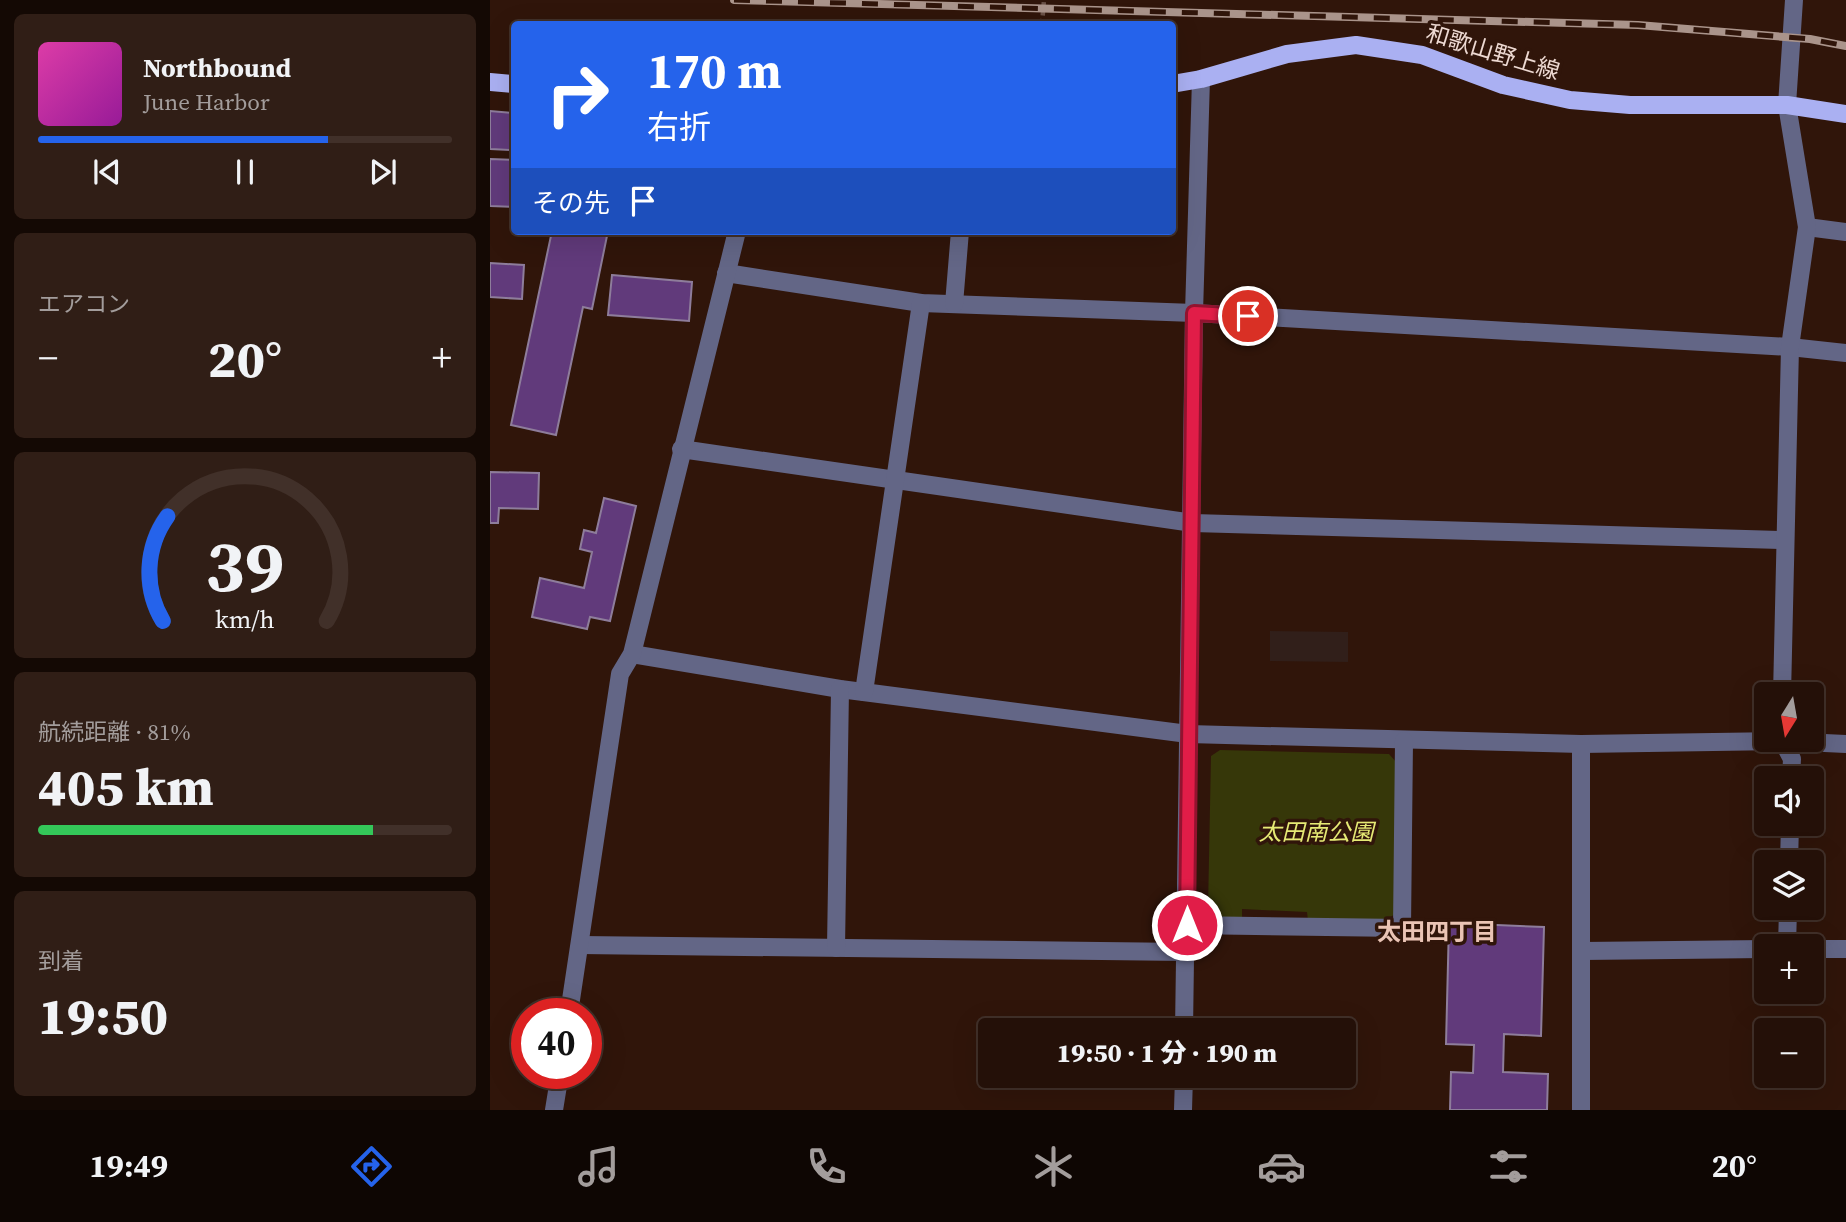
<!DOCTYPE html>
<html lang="ja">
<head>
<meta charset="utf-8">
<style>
	:root { --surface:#241008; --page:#301e16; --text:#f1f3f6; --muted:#a39d9c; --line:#413029; --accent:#2563eb }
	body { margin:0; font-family:"Source Serif 4","Noto Sans JP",serif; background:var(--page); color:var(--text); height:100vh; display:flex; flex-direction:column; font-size:26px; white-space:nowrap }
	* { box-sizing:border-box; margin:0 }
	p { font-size:23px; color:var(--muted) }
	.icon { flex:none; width:38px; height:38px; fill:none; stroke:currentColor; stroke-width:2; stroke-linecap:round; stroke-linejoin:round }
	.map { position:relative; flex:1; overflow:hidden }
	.drawer { display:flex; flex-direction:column; gap:14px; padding:14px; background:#140904; width:490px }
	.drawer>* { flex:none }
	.hud { position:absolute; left:21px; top:21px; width:665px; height:214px; border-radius:7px; box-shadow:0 7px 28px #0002,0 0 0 2px var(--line); background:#2563eb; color:#fff; overflow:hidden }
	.needle { width:46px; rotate:191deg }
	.tools { position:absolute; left:1264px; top:682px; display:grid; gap:14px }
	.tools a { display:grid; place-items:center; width:70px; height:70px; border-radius:7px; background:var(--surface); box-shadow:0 7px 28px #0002,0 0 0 2px var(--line); font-size:35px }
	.speed { position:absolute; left:21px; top:998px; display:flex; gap:14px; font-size:35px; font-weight:700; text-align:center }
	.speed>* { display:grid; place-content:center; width:91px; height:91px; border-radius:50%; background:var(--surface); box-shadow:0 7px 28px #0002,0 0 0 2px var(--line); line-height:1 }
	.speed .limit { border:10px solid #d22; background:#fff; color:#111 }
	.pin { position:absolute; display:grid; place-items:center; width:60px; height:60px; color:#fff; margin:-30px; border:4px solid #fff; border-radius:50%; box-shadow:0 2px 7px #0007 }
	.me { position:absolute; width:77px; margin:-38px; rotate:0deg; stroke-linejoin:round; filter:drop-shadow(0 0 5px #0008) }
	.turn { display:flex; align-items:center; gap:24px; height:147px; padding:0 21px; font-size:32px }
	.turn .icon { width:91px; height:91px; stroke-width:2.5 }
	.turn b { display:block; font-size:49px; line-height:60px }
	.then { display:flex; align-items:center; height:66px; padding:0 21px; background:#0003; gap:14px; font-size:26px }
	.big { font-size:52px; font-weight:800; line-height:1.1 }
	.drawer .card { flex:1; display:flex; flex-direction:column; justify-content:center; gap:10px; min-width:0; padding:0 24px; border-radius:10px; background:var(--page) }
	.drawer .dial { align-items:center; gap:0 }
	.dial svg { height:182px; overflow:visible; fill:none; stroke:var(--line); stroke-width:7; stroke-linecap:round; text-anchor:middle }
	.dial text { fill:var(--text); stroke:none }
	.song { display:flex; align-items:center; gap:21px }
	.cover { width:84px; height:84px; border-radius:10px; background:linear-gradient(135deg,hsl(320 70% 55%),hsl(300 70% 35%)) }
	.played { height:7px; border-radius:4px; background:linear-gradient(90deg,var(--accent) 70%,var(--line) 70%) }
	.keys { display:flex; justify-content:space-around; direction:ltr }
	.heat { display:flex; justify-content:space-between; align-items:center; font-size:38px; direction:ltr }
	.charge { height:10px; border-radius:5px; background:linear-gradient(90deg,#34c759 81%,var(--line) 0) }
	.trip { position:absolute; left:488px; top:1018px; width:378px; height:70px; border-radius:7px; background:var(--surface); box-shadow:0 7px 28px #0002,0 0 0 2px var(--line); font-weight:800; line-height:70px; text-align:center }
	.dock { display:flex; height:112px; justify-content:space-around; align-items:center; background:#0e0603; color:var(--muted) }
	.dock .icon { width:49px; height:49px }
	.dock .on { color:var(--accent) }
	.dock b { font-size:32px; color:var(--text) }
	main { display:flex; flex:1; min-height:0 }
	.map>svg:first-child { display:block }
	.commercial { fill:#311f1a }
	.green { fill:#363709 }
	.building { fill:#613a7b; stroke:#8e7d9b; stroke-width:2 }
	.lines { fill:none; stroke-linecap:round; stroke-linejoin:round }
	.path { stroke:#6b5248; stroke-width:4.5; stroke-dasharray:5 3.5; stroke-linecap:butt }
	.minor { stroke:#636686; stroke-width:18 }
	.major { stroke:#aab0f2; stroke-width:18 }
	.rail-casing { stroke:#aa948b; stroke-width:8 }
	.rail { stroke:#30150a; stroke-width:5; stroke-dasharray:16; stroke-linecap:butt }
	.route-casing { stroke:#92132f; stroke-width:18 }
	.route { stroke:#e11d48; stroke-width:12 }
	.labels { text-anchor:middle; stroke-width:7; stroke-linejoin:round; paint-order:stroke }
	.street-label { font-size:23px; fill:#edd9d2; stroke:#30150a }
	.park-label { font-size:23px; font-style:italic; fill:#e6ea75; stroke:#30150a }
	.neighbourhood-label { font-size:24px; font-weight:bold; fill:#eac4b5; stroke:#30150a }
</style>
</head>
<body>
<main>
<section class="drawer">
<div class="card">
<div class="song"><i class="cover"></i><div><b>Northbound</b><p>June Harbor</p></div></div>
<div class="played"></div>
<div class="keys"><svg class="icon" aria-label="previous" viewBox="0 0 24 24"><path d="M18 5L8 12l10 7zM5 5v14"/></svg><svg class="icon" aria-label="pause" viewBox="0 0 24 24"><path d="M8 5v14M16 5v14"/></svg><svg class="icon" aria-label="next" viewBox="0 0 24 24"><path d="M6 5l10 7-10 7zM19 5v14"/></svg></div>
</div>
<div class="card"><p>エアコン</p>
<div class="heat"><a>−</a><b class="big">20°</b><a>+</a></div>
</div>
<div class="card dial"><svg viewBox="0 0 100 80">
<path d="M14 69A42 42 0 1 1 86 69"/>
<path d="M14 69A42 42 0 0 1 16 23" stroke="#2563eb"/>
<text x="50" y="56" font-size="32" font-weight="700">39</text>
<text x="50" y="72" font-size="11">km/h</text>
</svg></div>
<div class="card"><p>航続距離 · 81%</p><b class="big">405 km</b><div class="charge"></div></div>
<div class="card"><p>到着</p><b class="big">19:50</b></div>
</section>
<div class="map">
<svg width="1356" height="1110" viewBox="0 0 1356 1110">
	<rect width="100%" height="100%" fill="#30150a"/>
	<!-- commercial -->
	<path class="commercial" d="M780 631 858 632V662L780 661Z"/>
	<!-- green -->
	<path class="green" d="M730 750 899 754 907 763 905 914 892 923 818 921 817 912 752 909V918H726L718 909 721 756Z"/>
	<!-- building -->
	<g class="building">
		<path d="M0 111 23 113 21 150 0 149Z"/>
		<path d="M0 159 24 160V207L0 206Z"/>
		<path d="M62 231H118L102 309 93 307 66 435 21 425Z"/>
		<path d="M0 263 34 265 32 299 0 297Z"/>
		<path d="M122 275 202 282 199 321 118 315Z"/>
		<path d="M0 472 49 473 48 509 9 508 8 523H0Z"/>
		<path d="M114 498 146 506 120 621 100 617 97 629 42 617 50 578 94 588 102 552 90 549 94 530 106 533Z"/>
		<path d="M959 923 1054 927 1051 1036 1014 1034 1013 1072 1058 1074 1057 1110H960L961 1072 983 1073 984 1045 956 1044Z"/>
	</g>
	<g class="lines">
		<!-- path -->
		<path class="path" d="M552 24 554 0"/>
		<!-- minor -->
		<g class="minor">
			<path d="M1317 227 1356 232"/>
			<path d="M236 273 431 303 704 313 1300 347 1356 353"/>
			<path d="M464 304 470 231"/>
			<path d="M191 449 703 523 1294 540"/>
			<path d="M142 654 350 689 698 734 1091 744 1292 741 1356 744"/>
			<path d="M374 692 431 303"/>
			<path d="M1292 695 1300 347 1317 227 1297 105 1304 0"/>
			<path d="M1292 740 1302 759 1301 779"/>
			<path d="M1299 863 1300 824"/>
			<path d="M697 925 912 928 914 741"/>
			<path d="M90 945 696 952"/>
			<path d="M1297 947 1298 908"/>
			<path d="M346 948 350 689"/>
			<path d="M1321 949H1356"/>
			<path d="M1092 951 1276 949"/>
			<path d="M79 1013 130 674 142 654 247 231"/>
			<path d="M694 1031 704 313 711 79"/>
			<path d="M64 1110 70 1073"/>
			<path d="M693 1110 694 1076"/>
			<path d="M1091 1110V744"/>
		</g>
		<!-- major -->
		<g class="major">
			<path d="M0 82 24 84"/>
			<path d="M682 84 711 79 797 54 866 45 932 55 1013 85 1080 100 1140 105H1297L1356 114"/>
		</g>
		<!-- rail casing -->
		<g class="rail-casing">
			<path id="rail" d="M244 0 1148 25 1320 39 1356 46"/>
		</g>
		<!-- rail -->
		<use href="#rail" class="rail"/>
	</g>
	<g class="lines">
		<!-- route casing -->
		<g class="route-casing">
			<path id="route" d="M697 925 704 313 758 316"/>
		</g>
		<!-- route -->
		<use href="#route" class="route"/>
	</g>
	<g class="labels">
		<!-- street labels -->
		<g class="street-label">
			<text transform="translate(1003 52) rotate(17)" y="8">和歌山野上線</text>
		</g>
		<!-- park labels -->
		<g class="park-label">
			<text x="826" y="840">太田南公園</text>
		</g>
		<!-- neighbourhood labels -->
		<g class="neighbourhood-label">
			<text x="947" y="940">太田四丁目</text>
		</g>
	</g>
</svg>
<div class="tools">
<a><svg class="needle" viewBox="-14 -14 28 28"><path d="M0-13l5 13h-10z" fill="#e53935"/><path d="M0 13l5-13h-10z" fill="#a39d9c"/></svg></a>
<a><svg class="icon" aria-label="sound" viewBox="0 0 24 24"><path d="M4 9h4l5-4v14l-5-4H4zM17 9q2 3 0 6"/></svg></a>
<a><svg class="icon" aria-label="layers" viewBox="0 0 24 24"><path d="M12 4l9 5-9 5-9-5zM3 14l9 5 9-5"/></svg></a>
<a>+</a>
<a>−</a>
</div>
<div class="speed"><div class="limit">40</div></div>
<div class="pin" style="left:758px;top:316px;background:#d93025"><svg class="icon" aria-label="arrive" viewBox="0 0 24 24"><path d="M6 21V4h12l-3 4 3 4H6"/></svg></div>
<svg class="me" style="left:697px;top:925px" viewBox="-20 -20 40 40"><circle r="17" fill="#e11d48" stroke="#fff" stroke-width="3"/><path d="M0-11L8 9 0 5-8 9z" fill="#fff"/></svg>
<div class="trip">19:50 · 1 分 · 190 m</div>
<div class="hud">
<div class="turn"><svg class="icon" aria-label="right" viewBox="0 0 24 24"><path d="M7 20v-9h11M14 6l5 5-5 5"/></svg><div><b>170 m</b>右折</div></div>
<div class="then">その先<svg class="icon" aria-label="arrive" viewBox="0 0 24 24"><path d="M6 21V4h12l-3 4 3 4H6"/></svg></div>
</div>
</div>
</main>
<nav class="dock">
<b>19:49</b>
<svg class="icon on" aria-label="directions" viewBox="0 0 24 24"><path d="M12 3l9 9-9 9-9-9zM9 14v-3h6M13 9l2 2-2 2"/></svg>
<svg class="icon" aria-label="music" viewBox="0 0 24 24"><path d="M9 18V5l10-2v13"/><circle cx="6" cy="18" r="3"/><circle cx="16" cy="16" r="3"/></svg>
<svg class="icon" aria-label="phone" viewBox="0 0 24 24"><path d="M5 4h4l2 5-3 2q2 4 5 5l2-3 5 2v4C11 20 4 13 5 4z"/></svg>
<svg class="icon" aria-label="climate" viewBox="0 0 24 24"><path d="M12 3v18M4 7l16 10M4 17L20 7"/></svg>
<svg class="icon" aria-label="car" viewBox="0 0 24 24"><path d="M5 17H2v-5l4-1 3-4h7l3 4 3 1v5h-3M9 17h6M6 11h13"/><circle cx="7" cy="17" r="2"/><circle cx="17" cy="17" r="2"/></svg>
<svg class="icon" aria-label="filters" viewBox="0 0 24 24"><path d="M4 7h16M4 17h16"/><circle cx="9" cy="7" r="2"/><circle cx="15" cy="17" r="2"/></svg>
<b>20°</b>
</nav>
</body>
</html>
